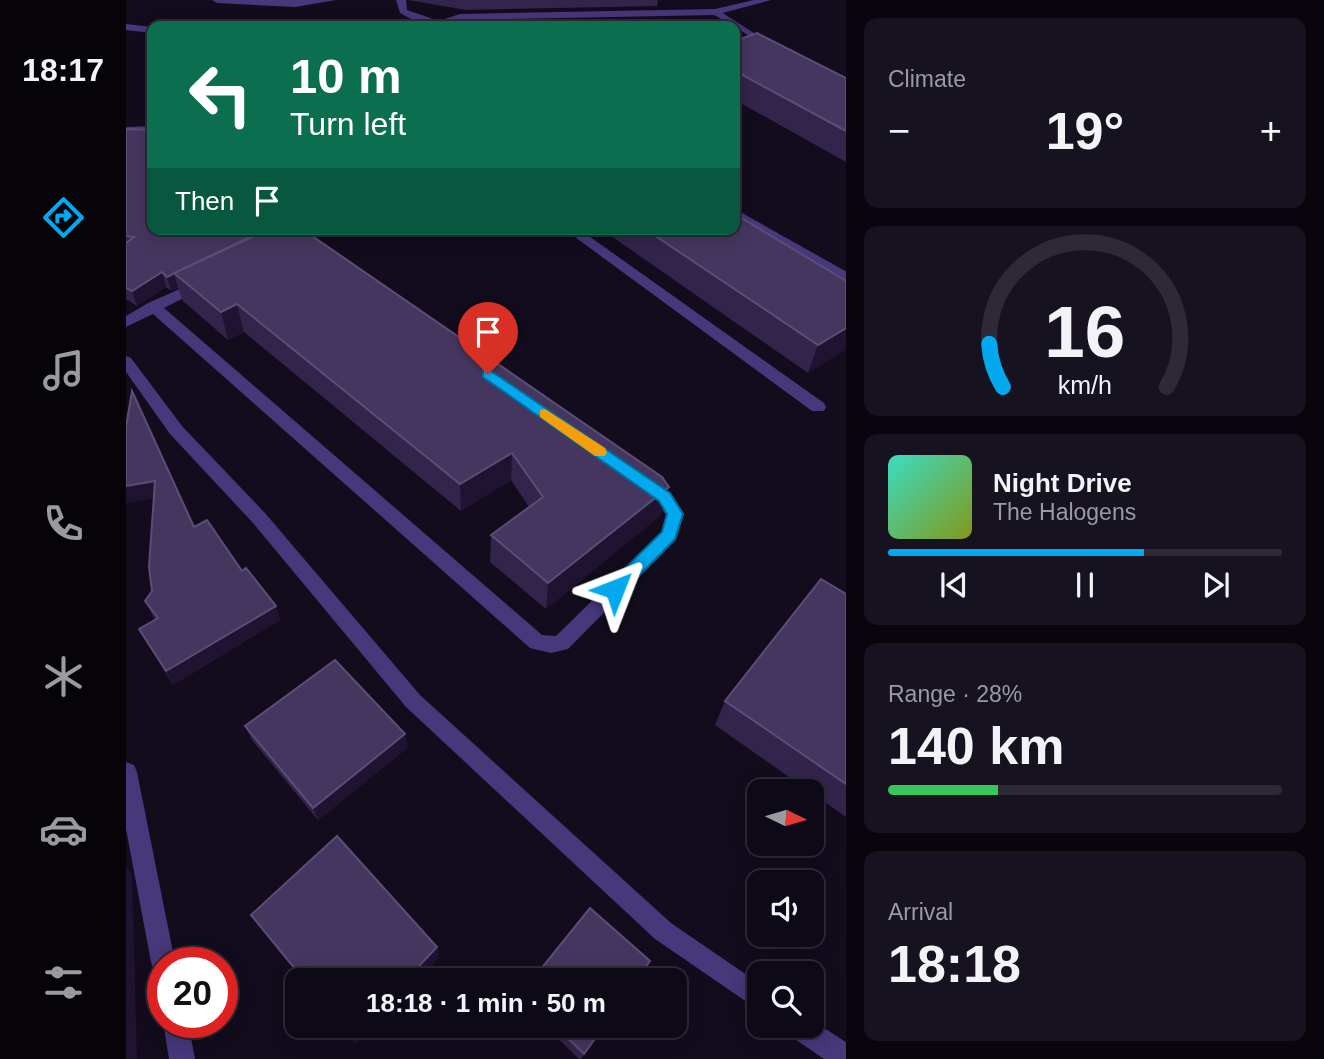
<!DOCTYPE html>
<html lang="en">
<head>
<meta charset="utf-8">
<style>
	:root { --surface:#0e0916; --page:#17121f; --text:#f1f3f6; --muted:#9b9aa1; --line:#2e2a35; --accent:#03a9ef }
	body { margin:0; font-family:Arial,sans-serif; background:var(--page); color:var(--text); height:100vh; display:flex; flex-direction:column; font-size:26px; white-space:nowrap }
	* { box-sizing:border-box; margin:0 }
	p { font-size:23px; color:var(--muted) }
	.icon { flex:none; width:38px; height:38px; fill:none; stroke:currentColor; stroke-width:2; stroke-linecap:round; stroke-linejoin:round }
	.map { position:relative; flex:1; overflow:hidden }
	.sheet { display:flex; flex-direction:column; gap:18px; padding:18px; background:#08050c; width:478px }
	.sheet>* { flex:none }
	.hud { position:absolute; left:21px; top:21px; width:593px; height:214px; border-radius:14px; box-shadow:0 4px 18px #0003,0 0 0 2px var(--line); background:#0b6e4f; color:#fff; overflow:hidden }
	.needle { width:46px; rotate:95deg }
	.tools { position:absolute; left:621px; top:779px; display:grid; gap:14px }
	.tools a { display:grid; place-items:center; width:77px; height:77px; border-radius:14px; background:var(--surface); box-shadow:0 4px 18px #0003,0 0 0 2px var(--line); font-size:35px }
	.speed { position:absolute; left:21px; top:947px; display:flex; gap:14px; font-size:35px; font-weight:700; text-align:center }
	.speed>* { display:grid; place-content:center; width:91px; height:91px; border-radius:50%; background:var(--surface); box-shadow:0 4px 18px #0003,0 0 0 2px var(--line); line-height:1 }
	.speed .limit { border:10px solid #d22; background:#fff; color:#111 }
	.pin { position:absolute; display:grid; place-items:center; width:60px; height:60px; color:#fff; margin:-72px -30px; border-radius:50% 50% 50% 0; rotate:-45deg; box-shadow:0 0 7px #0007 }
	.pin .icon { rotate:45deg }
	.me { position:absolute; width:77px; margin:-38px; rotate:45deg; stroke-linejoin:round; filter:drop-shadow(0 0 5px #0008) }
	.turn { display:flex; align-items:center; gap:24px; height:147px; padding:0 28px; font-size:32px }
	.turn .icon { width:91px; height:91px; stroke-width:2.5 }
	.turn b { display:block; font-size:49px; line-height:60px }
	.then { display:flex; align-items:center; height:66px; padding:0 28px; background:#0003; gap:14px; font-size:26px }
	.big { font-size:52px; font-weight:700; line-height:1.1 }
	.sheet .tile { flex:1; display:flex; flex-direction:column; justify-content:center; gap:10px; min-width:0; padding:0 24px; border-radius:14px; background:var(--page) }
	.sheet .dial { align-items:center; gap:0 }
	.dial svg { height:182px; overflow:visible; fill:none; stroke:var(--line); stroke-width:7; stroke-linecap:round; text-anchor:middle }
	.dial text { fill:var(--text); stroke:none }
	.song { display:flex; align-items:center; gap:21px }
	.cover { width:84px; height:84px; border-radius:10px; background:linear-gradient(135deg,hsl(170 70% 55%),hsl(70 70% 35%)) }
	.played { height:7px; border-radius:4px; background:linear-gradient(90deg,var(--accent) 65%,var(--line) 65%) }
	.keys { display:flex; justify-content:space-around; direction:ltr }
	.heat { display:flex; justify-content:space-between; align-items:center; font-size:38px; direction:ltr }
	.charge { height:10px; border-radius:5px; background:linear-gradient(90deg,#34c759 28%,var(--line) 0) }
	.trip { position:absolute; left:159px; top:968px; width:402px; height:70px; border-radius:14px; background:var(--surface); box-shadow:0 4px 18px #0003,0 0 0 2px var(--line); font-weight:700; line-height:70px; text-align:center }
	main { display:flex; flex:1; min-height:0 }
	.tab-bar { display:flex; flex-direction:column; width:126px; justify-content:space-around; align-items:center; background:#060409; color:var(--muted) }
	.tab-bar .icon { width:49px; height:49px }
	.tab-bar .on { color:var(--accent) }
	.tab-bar b { font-size:32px; color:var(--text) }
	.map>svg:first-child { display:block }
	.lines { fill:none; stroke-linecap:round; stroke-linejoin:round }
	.lane { fill:#47377b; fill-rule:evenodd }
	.street { fill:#47377b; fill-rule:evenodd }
	.wall { fill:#33244b }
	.shaded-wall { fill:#1f1331 }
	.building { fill:#45365f; stroke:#5c4d78; stroke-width:2 }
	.route { fill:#03a9ef; stroke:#026e9b; stroke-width:2 }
	.slow { fill:#f59e0b }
</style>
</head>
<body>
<main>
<nav class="tab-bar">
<b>18:17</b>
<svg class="icon on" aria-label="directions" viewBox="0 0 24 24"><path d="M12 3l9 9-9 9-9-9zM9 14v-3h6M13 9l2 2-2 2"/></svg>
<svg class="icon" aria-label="music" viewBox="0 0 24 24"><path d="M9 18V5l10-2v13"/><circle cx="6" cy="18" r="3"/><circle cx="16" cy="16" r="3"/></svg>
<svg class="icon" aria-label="phone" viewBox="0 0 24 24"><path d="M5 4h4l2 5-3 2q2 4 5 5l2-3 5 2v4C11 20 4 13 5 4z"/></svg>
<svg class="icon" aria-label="climate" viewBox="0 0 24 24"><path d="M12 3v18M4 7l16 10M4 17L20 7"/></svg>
<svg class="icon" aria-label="car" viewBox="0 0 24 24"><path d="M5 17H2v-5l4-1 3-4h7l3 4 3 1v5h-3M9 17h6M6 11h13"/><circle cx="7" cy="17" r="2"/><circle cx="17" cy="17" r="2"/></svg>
<svg class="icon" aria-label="filters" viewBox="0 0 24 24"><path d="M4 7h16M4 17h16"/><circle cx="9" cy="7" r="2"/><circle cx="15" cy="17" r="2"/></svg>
</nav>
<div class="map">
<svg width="721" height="1059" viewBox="0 0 721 1059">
	<rect width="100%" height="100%" fill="#120c1d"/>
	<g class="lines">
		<!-- lane -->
		<g class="lane">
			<path d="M86 0H210L169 7 91 3Z"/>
			<path d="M270 0H280L281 10 316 22 311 25 285 19 274 13Z"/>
			<path d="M586 10H592L648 46 639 48 609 26 586 14Z"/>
			<path d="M26 126V132L0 133V127Z"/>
			<path d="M438 229H453L698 403 700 407 698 411H686Z"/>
			<path d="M74 280 81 284 79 287 38 308 416 635 430 636 536 532 540 515C532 502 520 497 514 486L516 482C535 476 550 500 558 514L550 540 442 649 425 653 404 648 27 314 0 327V316L22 303Z"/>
			<path d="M0 356 5 358 56 426 139 513 294 695 545 923 634 984V1011L529 939 280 707 127 523 44 434 0 372Z"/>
			<path d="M0 762 8 765 11 772 49 962H37V974L28 971 25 962 0 829Z"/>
			<path d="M686 1020 721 1043V1059H698L663 1035 659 1026H686Z"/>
			<path d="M37 1021 62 1022 69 1059H43Z"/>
		</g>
		<!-- street -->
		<g class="street">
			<path d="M628 0H645L589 15 334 20 312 26H297L334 14 589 9Z"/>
			<path d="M0 24 26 27V33L0 30Z"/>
			<path d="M609 209 721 272V282L609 218Z"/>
		</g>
	</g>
	<!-- wall -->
	<g class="wall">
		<path d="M282 0H532L531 6 340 10Z"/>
		<path d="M609 41 720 78V162L609 100Z"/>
		<path d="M0 129 26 229 536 514 420 609 364 562 365 535 403 507 385 480 335 511 118 332 102 340 57 301 52 288 45 291 40 287 11 306 0 299Z"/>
		<path d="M475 229H609L720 281 682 373Z"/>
		<path d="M0 427 68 527 116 571 150 606 154 620 47 685 13 629 29 620 19 601 26 591 28 498 0 503Z"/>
		<path d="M720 594V817L686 793V791H683L589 725 599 701Z"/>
		<path d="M119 726 279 734 281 748 192 820 126 740Z"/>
		<path d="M125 915 311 947 313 957 290 980H177Z"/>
		<path d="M419 1026H479L455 1059H453Z"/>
	</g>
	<!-- shaded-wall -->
	<g class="shaded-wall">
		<path d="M36 272 40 287 11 306 6 291Z"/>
		<path d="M48 273 52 288 45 291 41 277Z"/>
		<path d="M111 304 118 332 102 340 95 312Z"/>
		<path d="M720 328V350L682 373 692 345Z"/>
		<path d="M386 453 385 480 335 511 334 484Z"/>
		<path d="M29 481 35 497 0 503V486Z"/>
		<path d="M543 487 536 514 420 609 422 583Z"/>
		<path d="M150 606 154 620 47 685 40 671Z"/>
		<path d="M279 734 281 748 192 820 187 808Z"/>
		<path d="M0 867 6 873 11 1059H0Z"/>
		<path d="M311 947 313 957 290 980H280Z"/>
		<path d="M236 1026H247L229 1045 224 1037Z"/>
	</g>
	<!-- building -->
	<g class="building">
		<path d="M631 33 720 78V131L609 71V41Z"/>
		<path d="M0 129 26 130V229H140L41 277 36 272 6 291 0 288V243L8 237 0 236Z"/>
		<path d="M609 214 720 281V328L692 345 519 229H609Z"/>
		<path d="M144 229H176L536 477 543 487 422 583 365 535 417 497 386 453 334 484 111 304 95 312 48 273Z"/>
		<path d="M6 391 68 527 81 520 116 571 120 568 150 606 40 671 13 629 32 618 19 601 26 591 23 567 29 481 0 486V427Z"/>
		<path d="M695 579 720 594V784L599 701Z"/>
		<path d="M209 660 279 734 187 808 119 726Z"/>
		<path d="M211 836 311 947 280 980H178L125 915Z"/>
		<path d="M464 908 524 961 511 980H406Z"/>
		<path d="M215 1026H236L224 1037Z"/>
		<path d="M429 1026H478L458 1054Z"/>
	</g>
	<!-- route -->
	<path class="route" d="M362 369 544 493 557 514 549 539 495 594H483L481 589 483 584 536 532 541 514 533 501 357 377V370Z"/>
	<!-- slow -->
	<path class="slow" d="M419 409 479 448 481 452 479 456H469L414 417V410Z"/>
</svg>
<div class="tools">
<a><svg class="needle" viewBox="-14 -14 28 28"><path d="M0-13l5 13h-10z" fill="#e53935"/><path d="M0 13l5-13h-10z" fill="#9b9aa1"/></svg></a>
<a><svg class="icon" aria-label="sound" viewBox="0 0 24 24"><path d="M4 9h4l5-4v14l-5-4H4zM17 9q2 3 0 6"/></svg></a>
<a><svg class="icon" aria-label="search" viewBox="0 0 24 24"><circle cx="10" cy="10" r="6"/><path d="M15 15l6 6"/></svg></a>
</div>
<div class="speed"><div class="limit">20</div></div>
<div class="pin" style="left:362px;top:374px;background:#d93025"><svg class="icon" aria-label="arrive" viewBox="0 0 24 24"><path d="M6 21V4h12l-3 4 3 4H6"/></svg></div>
<svg class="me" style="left:489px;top:589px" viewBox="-20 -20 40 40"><path d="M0-17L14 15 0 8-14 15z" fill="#03a9ef" stroke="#fff" stroke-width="4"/></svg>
<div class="trip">18:18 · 1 min · 50 m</div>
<div class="hud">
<div class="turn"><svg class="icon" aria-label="left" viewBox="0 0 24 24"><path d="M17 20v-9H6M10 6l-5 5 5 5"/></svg><div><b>10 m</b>Turn left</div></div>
<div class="then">Then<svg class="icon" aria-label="arrive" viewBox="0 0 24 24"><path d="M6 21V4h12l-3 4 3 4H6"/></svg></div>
</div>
</div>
<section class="sheet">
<div class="tile"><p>Climate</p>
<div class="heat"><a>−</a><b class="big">19°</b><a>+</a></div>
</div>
<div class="tile dial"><svg viewBox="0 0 100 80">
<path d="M14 69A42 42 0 1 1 86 69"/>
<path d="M14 69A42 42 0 0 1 8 50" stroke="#03a9ef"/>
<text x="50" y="56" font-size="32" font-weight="700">16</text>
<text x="50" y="72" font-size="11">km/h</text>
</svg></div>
<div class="tile">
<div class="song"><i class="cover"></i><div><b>Night Drive</b><p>The Halogens</p></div></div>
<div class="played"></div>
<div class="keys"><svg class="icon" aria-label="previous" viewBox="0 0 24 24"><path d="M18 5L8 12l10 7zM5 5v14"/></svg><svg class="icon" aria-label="pause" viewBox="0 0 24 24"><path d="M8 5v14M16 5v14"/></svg><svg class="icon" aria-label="next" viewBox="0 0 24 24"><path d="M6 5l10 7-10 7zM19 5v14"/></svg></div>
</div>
<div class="tile"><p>Range · 28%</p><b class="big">140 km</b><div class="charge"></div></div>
<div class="tile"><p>Arrival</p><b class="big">18:18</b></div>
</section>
</main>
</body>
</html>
